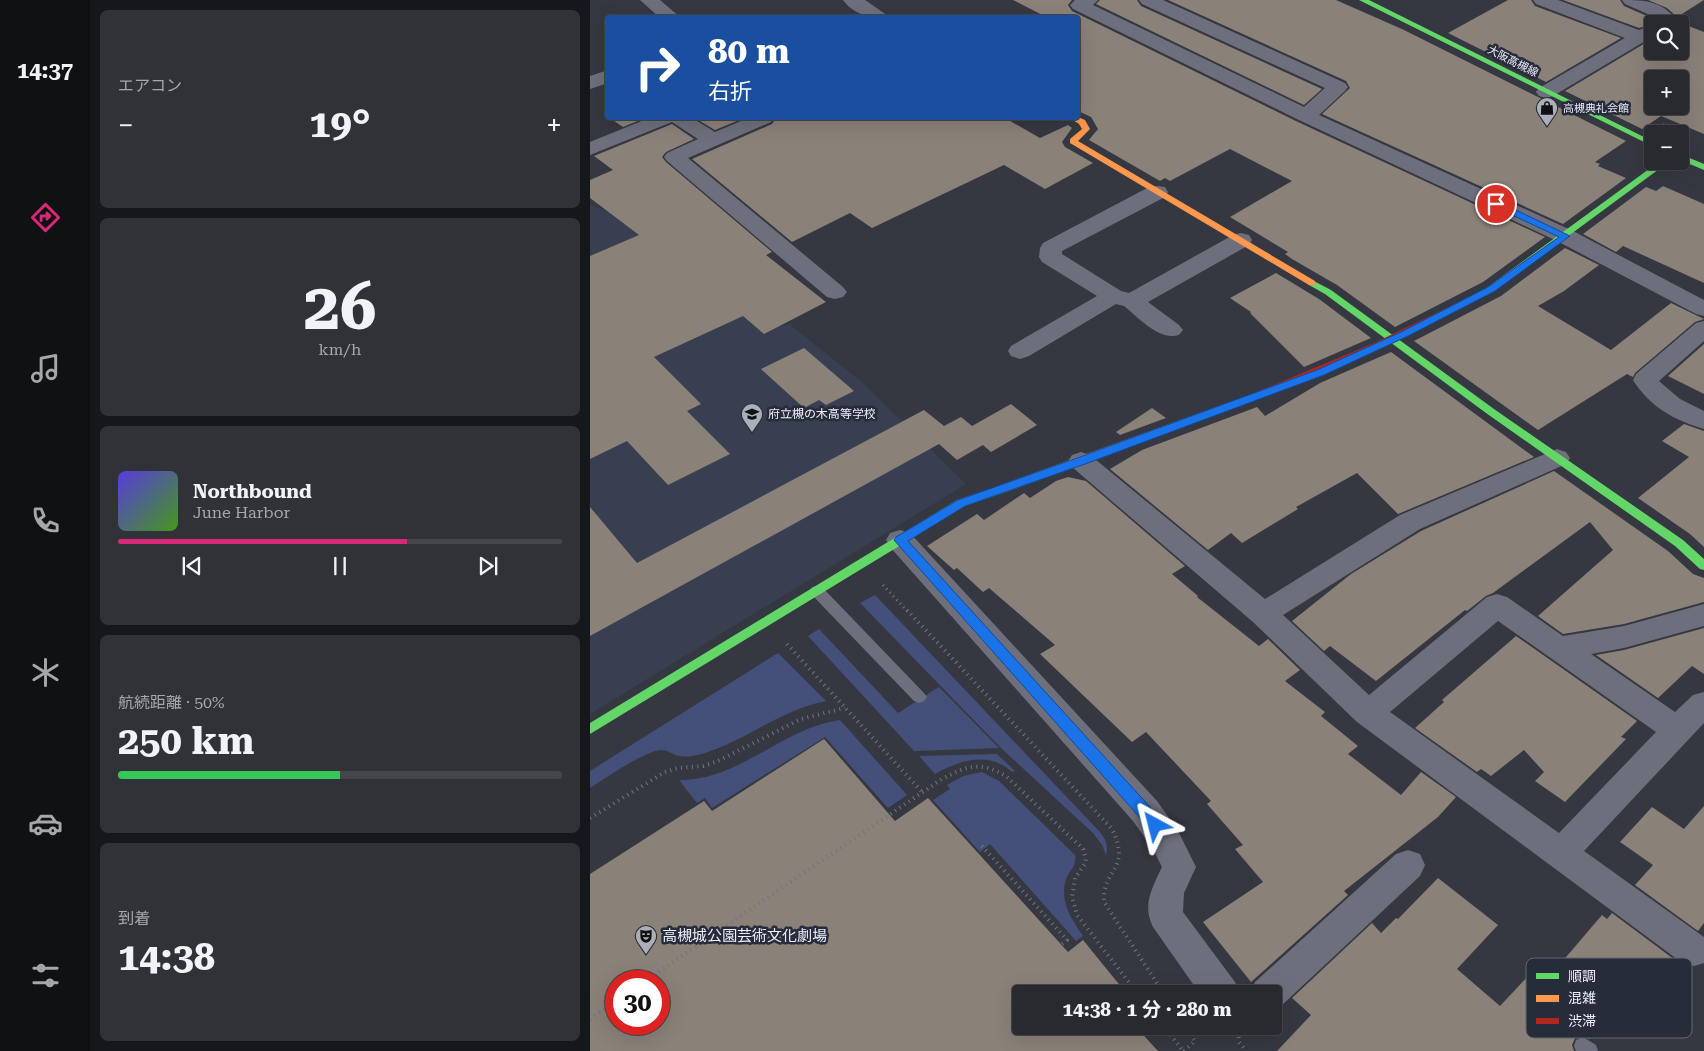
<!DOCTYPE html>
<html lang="ja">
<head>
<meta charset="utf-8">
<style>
	:root { --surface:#282a30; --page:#303238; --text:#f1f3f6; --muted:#a5a7ab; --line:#44464c; --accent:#db2777 }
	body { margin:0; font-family:"Roboto Serif","Noto Sans JP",serif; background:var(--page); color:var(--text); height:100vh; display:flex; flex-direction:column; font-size:19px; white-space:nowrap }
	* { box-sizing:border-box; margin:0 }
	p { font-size:16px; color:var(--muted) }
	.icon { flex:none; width:28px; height:28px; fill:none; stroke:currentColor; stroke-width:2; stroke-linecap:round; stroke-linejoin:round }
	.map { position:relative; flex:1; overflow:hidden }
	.sheet { display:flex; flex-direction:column; gap:10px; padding:10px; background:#16171a; width:500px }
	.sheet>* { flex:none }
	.banner { position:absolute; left:15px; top:15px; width:475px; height:105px; border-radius:5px; box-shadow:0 5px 20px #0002,0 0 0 1px var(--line); background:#1a4fa0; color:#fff; overflow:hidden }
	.buttons { position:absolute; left:1054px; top:15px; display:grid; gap:10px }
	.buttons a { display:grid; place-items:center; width:45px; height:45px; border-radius:5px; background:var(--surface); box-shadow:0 5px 20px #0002,0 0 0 1px var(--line); font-size:25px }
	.speed { position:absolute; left:15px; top:970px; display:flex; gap:10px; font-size:25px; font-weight:700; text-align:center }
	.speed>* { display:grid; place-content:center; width:65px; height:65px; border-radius:50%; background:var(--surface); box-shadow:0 5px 20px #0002,0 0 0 1px var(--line); line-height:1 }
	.speed .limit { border:8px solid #d22; background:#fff; color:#111 }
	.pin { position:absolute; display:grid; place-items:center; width:42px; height:42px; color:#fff; margin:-21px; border:2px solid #fff; border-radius:50%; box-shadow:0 1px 5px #0007 }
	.me { position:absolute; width:55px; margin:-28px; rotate:322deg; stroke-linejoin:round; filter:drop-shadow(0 0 4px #0008) }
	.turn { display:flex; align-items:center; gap:18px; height:105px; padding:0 20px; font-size:22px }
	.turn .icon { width:65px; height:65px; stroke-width:2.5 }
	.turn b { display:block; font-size:35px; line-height:42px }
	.big { font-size:38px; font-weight:700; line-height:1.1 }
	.sheet .card { flex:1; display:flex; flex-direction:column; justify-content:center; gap:8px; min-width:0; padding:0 18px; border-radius:8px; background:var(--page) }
	.sheet .dial { align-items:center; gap:0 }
	.dial b { font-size:65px; line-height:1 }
	.song { display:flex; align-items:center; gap:15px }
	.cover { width:60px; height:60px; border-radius:8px; background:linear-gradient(135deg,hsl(250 70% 55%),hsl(100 70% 35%)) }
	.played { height:5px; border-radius:2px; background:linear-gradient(90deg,var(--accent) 65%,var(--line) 65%) }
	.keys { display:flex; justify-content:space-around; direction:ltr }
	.heat { display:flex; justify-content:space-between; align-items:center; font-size:28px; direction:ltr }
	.charge { height:8px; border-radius:4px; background:linear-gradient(90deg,#34c759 50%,var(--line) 0) }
	.trip { position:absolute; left:422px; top:985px; width:270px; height:50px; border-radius:5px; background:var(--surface); box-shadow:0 5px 20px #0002,0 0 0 1px var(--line); font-weight:700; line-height:50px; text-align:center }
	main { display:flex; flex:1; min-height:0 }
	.tabs { display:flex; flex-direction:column; width:90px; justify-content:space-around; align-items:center; background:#101113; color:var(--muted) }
	.tabs .icon { width:35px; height:35px }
	.tabs .active { color:var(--accent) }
	.tabs b { font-size:22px; color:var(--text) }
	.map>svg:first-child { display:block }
	.built { fill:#383f51 }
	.green { fill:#44507a }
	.building { fill:#8a8179; fill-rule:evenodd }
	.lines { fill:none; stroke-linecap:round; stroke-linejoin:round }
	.path-far2 { stroke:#72757e; stroke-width:2.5; stroke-dasharray:0.5 2.5; stroke-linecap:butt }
	.path-far1 { stroke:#72757e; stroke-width:3; stroke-dasharray:1 4; stroke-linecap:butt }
	.path { stroke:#72757e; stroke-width:4; stroke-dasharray:1 4.5; stroke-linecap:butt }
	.lane { fill:#6d707c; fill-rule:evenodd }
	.street { fill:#6d707c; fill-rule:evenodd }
	.fast { fill:#63d668; fill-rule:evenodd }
	.slow { fill:#ff974d; fill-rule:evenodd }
	.jam { fill:#b3261e; fill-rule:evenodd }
	.route { fill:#1a73e8; stroke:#114b97 }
	.labels { text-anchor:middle; stroke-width:5; stroke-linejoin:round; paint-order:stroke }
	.far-street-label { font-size:11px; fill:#eceff9; stroke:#272c3a }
	.far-poi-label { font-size:11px; fill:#eceff9; stroke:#272c3a; text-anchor:start }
	.poi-label { font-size:12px; fill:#eceff9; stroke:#272c3a; text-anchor:start }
	.near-poi-label { font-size:15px; fill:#eceff9; stroke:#272c3a; text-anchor:start }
	.key { fill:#272c3a; stroke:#626673; stroke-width:1 }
	.key-label { font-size:14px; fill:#eceff9 }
</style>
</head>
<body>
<main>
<nav class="tabs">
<b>14:37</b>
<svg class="icon active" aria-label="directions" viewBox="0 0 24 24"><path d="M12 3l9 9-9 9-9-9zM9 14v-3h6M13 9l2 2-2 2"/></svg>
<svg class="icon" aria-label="music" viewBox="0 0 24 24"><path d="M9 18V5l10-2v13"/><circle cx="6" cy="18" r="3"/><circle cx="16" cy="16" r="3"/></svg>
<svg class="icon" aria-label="phone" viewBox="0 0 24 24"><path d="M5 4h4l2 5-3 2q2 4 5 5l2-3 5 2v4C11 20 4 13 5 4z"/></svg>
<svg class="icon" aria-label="climate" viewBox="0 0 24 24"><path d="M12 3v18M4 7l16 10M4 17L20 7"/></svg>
<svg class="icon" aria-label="car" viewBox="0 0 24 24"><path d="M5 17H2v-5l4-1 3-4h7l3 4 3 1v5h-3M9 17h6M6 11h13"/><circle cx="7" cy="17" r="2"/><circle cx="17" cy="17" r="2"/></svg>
<svg class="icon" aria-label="filters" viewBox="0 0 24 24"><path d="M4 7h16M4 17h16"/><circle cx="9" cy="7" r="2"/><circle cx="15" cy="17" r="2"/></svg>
</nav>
<section class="sheet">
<div class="card"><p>エアコン</p>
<div class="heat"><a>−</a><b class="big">19°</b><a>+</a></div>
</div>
<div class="card dial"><b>26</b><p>km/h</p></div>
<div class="card">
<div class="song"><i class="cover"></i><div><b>Northbound</b><p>June Harbor</p></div></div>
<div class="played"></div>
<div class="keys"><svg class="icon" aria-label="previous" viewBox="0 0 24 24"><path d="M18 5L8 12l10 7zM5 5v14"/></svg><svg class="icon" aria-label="pause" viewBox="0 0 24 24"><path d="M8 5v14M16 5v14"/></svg><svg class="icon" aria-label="next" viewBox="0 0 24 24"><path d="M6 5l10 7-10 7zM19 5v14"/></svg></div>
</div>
<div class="card"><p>航続距離 · 50%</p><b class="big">250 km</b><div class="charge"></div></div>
<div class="card"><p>到着</p><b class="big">14:38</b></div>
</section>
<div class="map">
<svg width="1114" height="1051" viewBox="0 0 1114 1051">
	<rect width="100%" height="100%" fill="#353840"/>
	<!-- built -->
	<path class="built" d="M0 205 63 227 97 249 191 327 199 324 272 382 376 484 0 714Z"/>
	<!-- green -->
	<g class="green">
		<path d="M285 595 509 831C515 838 519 846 516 855L512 845 503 833 411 748 270 603Z"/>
		<path d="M229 629 308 713 349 687 409 748 324 751 218 636Z"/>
		<path d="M188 653 236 701C194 709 162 736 123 750 113 754 100 758 90 756 83 755 79 750 71 750 54 751 16 778 0 788V771Z"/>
		<path d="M250 720 317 795 298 808 235 737 122 808 115 798 107 803 89 780C149 781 192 728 250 720Z"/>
		<path d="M407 754 425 771 422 772C399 751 370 760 345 774L329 756Z"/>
		<path d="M392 772 409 781 485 855C487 864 481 870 477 877 468 899 481 919 493 936L486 941 400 844 390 852 343 800 360 789 357 785 373 776Z"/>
	</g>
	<!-- building -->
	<g class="building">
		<path d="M423 0H482L478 5 482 11 708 122 955 237 893 282 805 327 747 285 702 259 695 254 698 252 640 217 702 181 640 149 580 181 575 178 570 181 499 140 508 129 501 117 488 111V18H458Z"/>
		<path d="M510 0H547L551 6 732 89 714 105 506 4Z"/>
		<path d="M578 0H746L814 30 1036 141 1005 162 1010 164 1008 166 1036 178 973 224 732 114 760 88 756 81Z"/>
		<path d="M918 0H941L945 6 1031 38 956 82 858 33Z"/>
		<path d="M973 0H1030L1034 6 1066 20 1063 24 1049 28Z"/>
		<path d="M1058 0H1114L1087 17 1077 8Z"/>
		<path d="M1088 22 1114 32V134L1071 116 1052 129 975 91 1062 39V51H1090ZM1062 79H1090V106H1062Z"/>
		<path d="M20 118H55L33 127Z"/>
		<path d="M105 118H154L125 130Z"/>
		<path d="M186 118H415L450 138 478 125 482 128 472 142 475 147 503 163 455 189 414 165 282 228 260 213 202 242 102 159 182 124Z"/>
		<path d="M82 124 104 139 76 152 72 157 76 162 182 252 176 255 236 302 174 334 153 316 64 357 111 404 97 411 140 454 78 485 37 441 0 459V256L49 235 0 198V180L23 170 4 156Z"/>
		<path d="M1073 186 1114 204V283L1033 246 1026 252 993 234 1056 187 1066 191Z"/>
		<path d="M975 248 1009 265 974 291 948 306 1021 350 1081 303 1114 319 1105 322 1045 373 1043 377 1037 374 948 430 824 341 911 296Z"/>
		<path d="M686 273 729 299 781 338 714 367 660 313 661 312 640 298Z"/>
		<path d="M1114 344V394L1078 376Z"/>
		<path d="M214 348 264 391 236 405 229 400 214 408 171 369Z"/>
		<path d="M801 352 944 457 808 514 767 473 706 507 708 509 652 543 641 533 618 550 520 469 552 450 667 407 675 416 730 383Z"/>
		<path d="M421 404 447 425 401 452 393 445 367 460 349 444 0 636V507L47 563 334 410 354 426 371 417 382 426Z"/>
		<path d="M562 408 576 418 530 435 526 432Z"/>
		<path d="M1094 424 1114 431V547L1100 534 1048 498 1099 457 1072 441Z"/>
		<path d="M964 471 1078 551 1103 574 1114 578V602L1034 624 973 634 948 616 1023 550 1000 522 903 593 896 596 877 611 875 610 786 681 740 646 734 651 702 621 761 574 831 531Z"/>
		<path d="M478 477 496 481 595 566 582 574 608 596 607 597 669 646 678 639 710 670 695 681 735 712 731 716 768 746 758 754 811 795 831 772 866 797 848 817 754 891 758 895 661 982 613 922 673 882 645 849 653 845 617 804 621 801 556 732 542 742 450 654 465 645 399 588 393 592 367 568 364 570 337 546 387 514 394 520 434 493 440 498 466 481Z"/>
		<path d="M1114 628V674L1102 666 1068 698 1006 655 1034 650Z"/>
		<path d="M926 636 1047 721 1031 737 1036 739 975 802 945 781 954 772 934 750 901 776 891 769 887 772 825 728 854 702 852 700Z"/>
		<path d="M234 739 305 821 338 798 478 952 493 940 537 994H431V1026H545L568 1051H0V874L114 801 122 811ZM26 981H69V1024H26Z"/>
		<path d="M1114 806V923L1108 931 1045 885 1063 865 1030 842 1062 807 1094 829Z"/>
		<path d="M848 878 908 925 867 969 910 1006 953 960 965 970 1012 915 1017 919 1022 913 1085 960 1043 1012 1031 1003 999 1039 992 1035 985 1038 982 1045 984 1051H687L721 1015 702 998 782 923 791 933 806 918 808 919Z"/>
	</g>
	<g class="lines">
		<!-- path-far2 -->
		<path class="path-far2" d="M1073 124 1095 133"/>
		<!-- path-far1 -->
		<path class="path-far1" d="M293 585 318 612"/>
		<!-- path -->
		<g class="path">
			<path d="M317 610 522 829C542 871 512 868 514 902L574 994"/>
			<path d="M197 644 332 792"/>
			<path d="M0 818 75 772 88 768 113 766 128 761 211 719 255 708"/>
			<path d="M392 846 477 940 471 945"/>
			<path d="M55 981 352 779C376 766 391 761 416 776L493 849 496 859 495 864 485 878 482 897 487 915 548 994"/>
			<path d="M0 1019 26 1001"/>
			<path d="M574 1026 593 1051"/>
			<path d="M648 1026 649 1042 656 1051"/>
			<path d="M594 1051 605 1041 595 1026"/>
		</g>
		<!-- lane -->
		<g class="lane">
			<path d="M227 586 232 587 334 693 337 697 334 701 329 703 324 701 222 595 220 591 222 587Z"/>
			<path d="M993 1037 1006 1045 1008 1051H986L984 1046 986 1040Z"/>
		</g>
		<!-- street -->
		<g class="street">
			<path d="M50 0H70L91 18H70Z"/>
			<path d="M253 0H275L301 18C283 18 264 16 253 0Z"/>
			<path d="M485 0H508L503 5 714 107 735 88 552 4 549 0H573L755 83 758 87 755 91 729 115 983 231 1114 300V316L1106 314 967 241 709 120 483 9 480 5Z"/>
			<path d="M943 0H968L1049 30 1062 25V37L963 96 956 98 949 96 946 92 949 88 1035 38 946 4Z"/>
			<path d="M1032 0C1055 0 1073 1 1087 21L1085 24H1065L1068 20 1067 18 1035 4Z"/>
			<path d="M18 70V83L0 89V76Z"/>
			<path d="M59 118H102L125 132 158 118H184L181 122 98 158 253 287 257 292 253 297 245 299 237 297 77 161 74 157 77 153 108 139 82 122 0 155V142Z"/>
			<path d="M567 186 575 187 578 192 575 197 472 251V254L531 291 539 293 643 235 651 233 659 235 662 240 659 245 558 302 589 325 593 330 589 335C569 341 549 318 534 306L526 304 439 356 430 359 421 356 418 351 421 346 507 296 452 262 449 257 450 248 453 243 559 187Z"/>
			<path d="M1114 321V341L1069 381 1090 399 1114 411V429C1084 420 1060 407 1043 380L1046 374 1106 323Z"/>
			<path d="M967 449 976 452 980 458 976 464 830 529 693 615 779 695 897 597 907 594 917 597 973 636 1034 626 1114 604V626L1034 648 1001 654 1085 712 1103 695 1114 692V723L994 851 1114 937V963L1104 966 1091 962 767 722 663 622 482 467 478 461 482 455 491 452 500 455 675 599 810 515ZM908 621 1066 732 969 833 800 712Z"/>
			<path d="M310 530 320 533 567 801 587 829 606 867 594 893 593 912 645 982 650 994H610L563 927C552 905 562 888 572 867L563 849 543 821 300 547 296 540 300 533Z"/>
			<path d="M818 850 830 854 835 865 830 876 691 1006 684 1009V994H660L665 982 806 854Z"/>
		</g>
		<!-- fast -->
		<g class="fast">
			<path d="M769 0H779L1062 141V146Z"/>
			<path d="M1090 154 1114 164V170L1090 160Z"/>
			<path d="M1070 161H1080L901 293H895V289Z"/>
			<path d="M722 280 741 290 904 409 1093 540 1114 559V570L1110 569 1085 546 896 413 735 294 719 285 717 283Z"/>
			<path d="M415 484 419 485 420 488 419 491 375 506 0 734V723L367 500Z"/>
		</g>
		<!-- slow -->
		<g class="slow">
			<path d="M488 117 495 120 500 129 488 141 725 281V285H719L480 143V139L492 129 489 124 480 118Z"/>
			<path d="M673 390 677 391 678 393 677 395 419 491H411L410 488 411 485Z"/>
		</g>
		<!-- jam -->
		<path class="jam" d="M898 288 903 291 901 293 791 348 677 395H669L668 393 669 391 784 343Z"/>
	</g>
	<!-- route -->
	<path class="route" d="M903 202H909L980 236 905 291 818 336 734 375 495 464 375 506 318 541 560 807 572 825 570 829 565 831 560 829 304 540 306 537 368 500 487 458 727 370 811 332 898 287 969 237 903 206Z"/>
	<!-- icons -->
	<defs>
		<g id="shop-pin" transform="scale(1.125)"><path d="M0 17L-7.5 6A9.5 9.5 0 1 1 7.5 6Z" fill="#acafb8" stroke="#272c3a"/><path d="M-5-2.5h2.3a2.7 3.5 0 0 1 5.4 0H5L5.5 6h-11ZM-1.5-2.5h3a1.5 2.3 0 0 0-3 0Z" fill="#111"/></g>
		<g id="school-pin" transform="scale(1.125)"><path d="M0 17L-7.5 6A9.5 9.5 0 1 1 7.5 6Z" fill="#acafb8" stroke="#272c3a"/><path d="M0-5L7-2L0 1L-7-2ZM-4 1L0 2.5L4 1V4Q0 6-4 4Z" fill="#111"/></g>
		<g id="theatre-pin" transform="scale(1.125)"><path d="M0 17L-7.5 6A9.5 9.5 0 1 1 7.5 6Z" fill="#acafb8" stroke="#272c3a"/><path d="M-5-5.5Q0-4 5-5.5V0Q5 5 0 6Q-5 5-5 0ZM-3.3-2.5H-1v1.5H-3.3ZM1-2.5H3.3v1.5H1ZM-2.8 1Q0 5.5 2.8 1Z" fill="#111"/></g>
	</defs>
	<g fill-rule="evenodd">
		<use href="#shop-pin" x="957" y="108"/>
		<use href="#school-pin" x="162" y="414"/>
		<use href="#theatre-pin" x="56" y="936"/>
	</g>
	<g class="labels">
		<!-- far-street labels -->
		<g class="far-street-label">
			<text transform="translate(923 61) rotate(27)" y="4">大阪高槻線</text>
		</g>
		<!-- far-poi labels -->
		<g class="far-poi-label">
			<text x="973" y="112">高槻典礼会館</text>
		</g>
		<!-- poi labels -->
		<g class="poi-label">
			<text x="178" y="418">府立槻の木高等学校</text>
		</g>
		<!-- near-poi labels -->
		<g class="near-poi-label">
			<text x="72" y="941">高槻城公園芸術文化劇場</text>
		</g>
	</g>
	<!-- legend -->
	<rect x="936" y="958" width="166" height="80" rx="8" class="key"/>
	<rect x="946" y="973" width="23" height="6" fill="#63d668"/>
	<rect x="946" y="995" width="23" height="7" fill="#ff974d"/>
	<rect x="946" y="1018" width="23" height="6" fill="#b3261e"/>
	<g class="key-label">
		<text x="978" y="981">順調</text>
		<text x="978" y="1003">混雑</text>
		<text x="978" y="1026">渋滞</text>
	</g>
</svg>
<div class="buttons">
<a><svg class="icon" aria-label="search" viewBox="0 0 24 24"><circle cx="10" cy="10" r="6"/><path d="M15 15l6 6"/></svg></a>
<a>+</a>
<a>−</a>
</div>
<div class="speed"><div class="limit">30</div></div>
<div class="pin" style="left:906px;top:204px;background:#d93025"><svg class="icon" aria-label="arrive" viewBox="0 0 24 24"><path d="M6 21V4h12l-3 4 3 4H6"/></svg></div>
<svg class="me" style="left:565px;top:825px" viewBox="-20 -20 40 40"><path d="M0-17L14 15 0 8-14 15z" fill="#1a73e8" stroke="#fff" stroke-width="4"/></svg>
<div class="trip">14:38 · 1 分 · 280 m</div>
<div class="banner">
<div class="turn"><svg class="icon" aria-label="right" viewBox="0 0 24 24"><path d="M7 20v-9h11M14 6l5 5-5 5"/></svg><div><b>80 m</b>右折</div></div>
</div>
</div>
</main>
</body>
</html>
